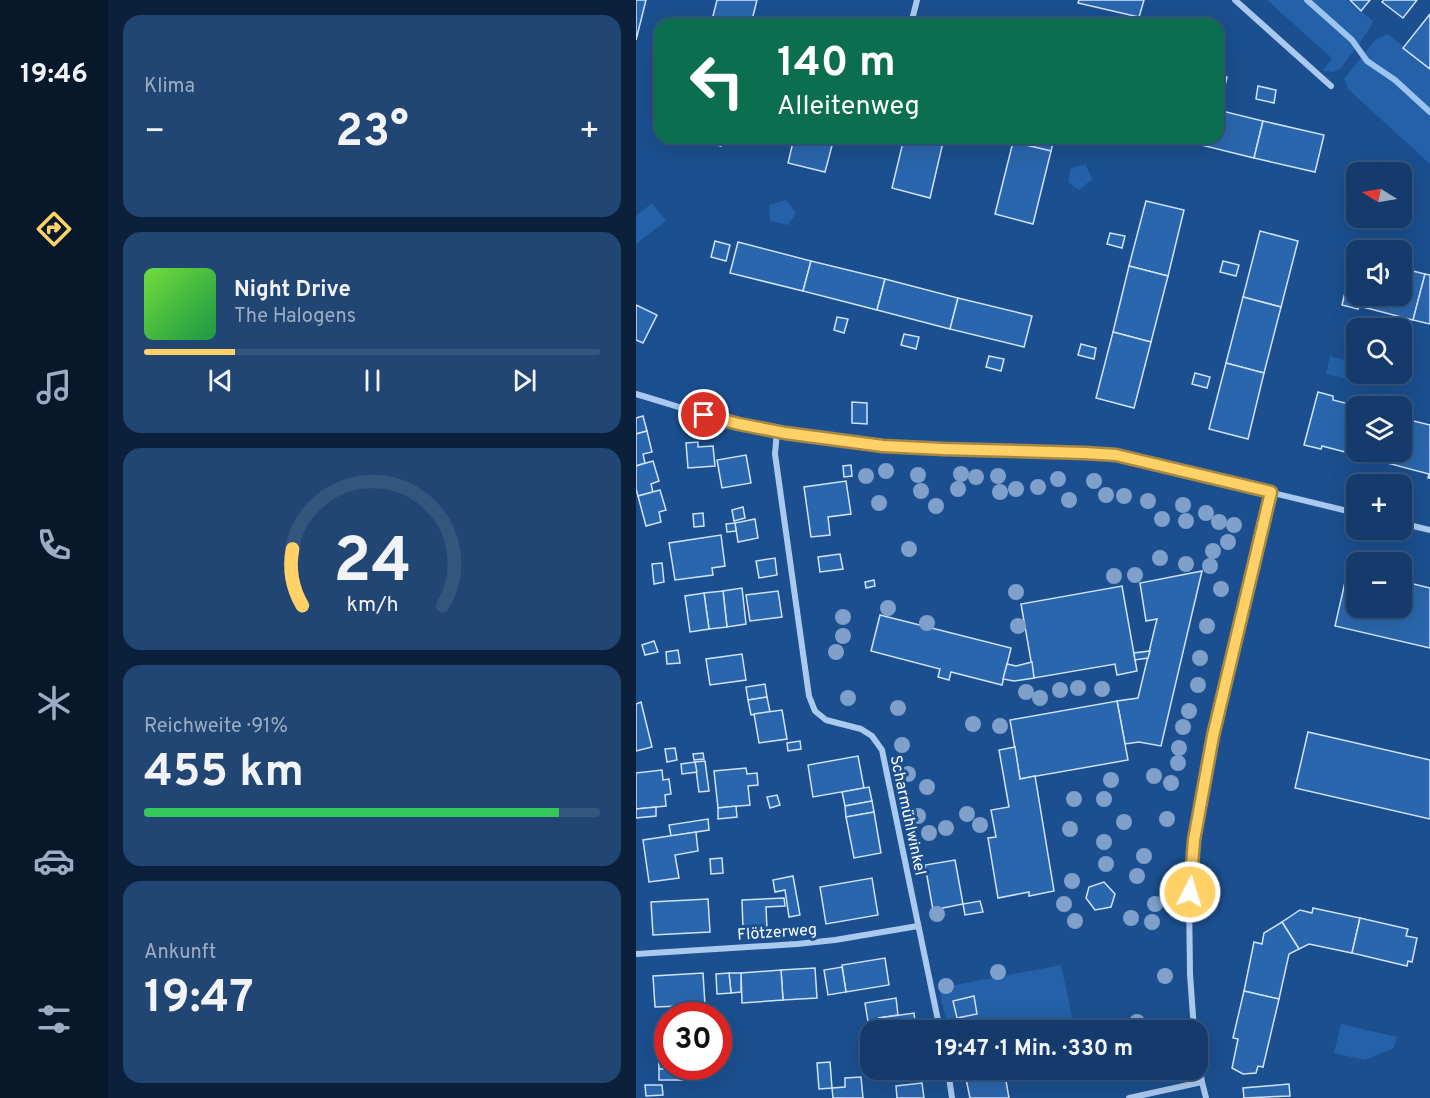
<!DOCTYPE html>
<html lang="de">
<head>
<meta charset="utf-8">
<style>
	:root { --surface:#143b6b; --page:#214673; --text:#f1f3f6; --muted:#9dadc1; --line:#33557e; --accent:#ffd166 }
	body { margin:0; font-family:Overpass,sans-serif; background:var(--page); color:var(--text); height:100vh; display:flex; flex-direction:column; font-size:22px; white-space:nowrap }
	* { box-sizing:border-box; margin:0 }
	p { font-size:20px; color:var(--muted) }
	.icon { flex:none; width:33px; height:33px; fill:none; stroke:currentColor; stroke-width:2; stroke-linecap:round; stroke-linejoin:round }
	.map { position:relative; flex:1; overflow:hidden }
	.side { display:flex; flex-direction:column; gap:15px; padding:15px; background:#0b203b; width:528px }
	.side>* { flex:none }
	.banner { position:absolute; left:18px; top:18px; width:570px; height:126px; border-radius:18px; box-shadow:0 6px 24px #0002,0 0 0 2px var(--line); background:#0b6e4f; color:#fff; overflow:hidden }
	.needle { width:39px; rotate:281deg }
	.buttons { position:absolute; left:710px; top:162px; display:grid; gap:12px }
	.buttons a { display:grid; place-items:center; width:66px; height:66px; border-radius:12px; background:var(--surface); box-shadow:0 6px 24px #0002,0 0 0 2px var(--line); font-size:30px }
	.speed { position:absolute; left:18px; top:1002px; display:flex; gap:12px; font-size:30px; font-weight:700; text-align:center }
	.speed>* { display:grid; place-content:center; width:78px; height:78px; border-radius:50%; background:var(--surface); box-shadow:0 6px 24px #0002,0 0 0 2px var(--line); line-height:1 }
	.speed .limit { border:9px solid #d22; background:#fff; color:#111 }
	.pin { position:absolute; display:grid; place-items:center; width:51px; height:51px; color:#fff; margin:-26px; border:3px solid #fff; border-radius:50%; box-shadow:0 2px 6px #0007 }
	.me { position:absolute; width:66px; margin:-33px; rotate:5deg; stroke-linejoin:round; filter:drop-shadow(0 0 4px #0008) }
	.turn { display:flex; align-items:center; gap:21px; height:126px; padding:0 24px; font-size:27px }
	.turn .icon { width:78px; height:78px; stroke-width:2.5 }
	.turn b { display:block; font-size:42px; line-height:51px }
	.big { font-size:45px; font-weight:700; line-height:1.1 }
	.side .card { flex:1; display:flex; flex-direction:column; justify-content:center; gap:9px; min-width:0; padding:0 21px; border-radius:18px; background:var(--page) }
	.side .dial { align-items:center; gap:0 }
	.dial svg { height:156px; overflow:visible; fill:none; stroke:var(--line); stroke-width:7; stroke-linecap:round; text-anchor:middle }
	.dial text { fill:var(--text); stroke:none }
	.song { display:flex; align-items:center; gap:18px }
	.cover { width:72px; height:72px; border-radius:9px; background:linear-gradient(135deg,hsl(100 70% 55%),hsl(140 70% 35%)) }
	.played { height:6px; border-radius:3px; background:linear-gradient(90deg,var(--accent) 20%,var(--line) 20%) }
	.keys { display:flex; justify-content:space-around; direction:ltr }
	.heat { display:flex; justify-content:space-between; align-items:center; font-size:33px; direction:ltr }
	.charge { height:9px; border-radius:4px; background:linear-gradient(90deg,#34c759 91%,var(--line) 0) }
	.trip { position:absolute; left:224px; top:1020px; width:348px; height:60px; border-radius:18px; background:var(--surface); box-shadow:0 6px 24px #0002,0 0 0 2px var(--line); font-weight:700; line-height:60px; text-align:center }
	main { display:flex; flex:1; min-height:0 }
	.tabs { display:flex; flex-direction:column; width:108px; justify-content:space-around; align-items:center; background:#08182b; color:var(--muted) }
	.tabs .icon { width:42px; height:42px }
	.tabs .on { color:var(--accent) }
	.tabs b { font-size:27px; color:var(--text) }
	.map>svg:first-child { display:block }
	.green { fill:#2461a8 }
	.lines { fill:none; stroke-linecap:round; stroke-linejoin:round }
	.stream { stroke:#9cc4f0; stroke-width:6 }
	.building { fill:#2a66ad; stroke:#cfe3fa; stroke-width:1.5 }
	.minor { stroke:#a9c9ee; stroke-width:6 }
	.tree { fill:#7ea0ca }
	.route-casing { stroke:#a68842; stroke-width:15 }
	.route { stroke:#ffd166; stroke-width:10 }
	.labels { text-anchor:middle; stroke-width:6; stroke-linejoin:round; paint-order:stroke }
	.street-label { font-size:16px; fill:#fff; stroke:#1b4f8f }
</style>
</head>
<body>
<main>
<nav class="tabs">
<b>19:46</b>
<svg class="icon on" aria-label="directions" viewBox="0 0 24 24"><path d="M12 3l9 9-9 9-9-9zM9 14v-3h6M13 9l2 2-2 2"/></svg>
<svg class="icon" aria-label="music" viewBox="0 0 24 24"><path d="M9 18V5l10-2v13"/><circle cx="6" cy="18" r="3"/><circle cx="16" cy="16" r="3"/></svg>
<svg class="icon" aria-label="phone" viewBox="0 0 24 24"><path d="M5 4h4l2 5-3 2q2 4 5 5l2-3 5 2v4C11 20 4 13 5 4z"/></svg>
<svg class="icon" aria-label="climate" viewBox="0 0 24 24"><path d="M12 3v18M4 7l16 10M4 17L20 7"/></svg>
<svg class="icon" aria-label="car" viewBox="0 0 24 24"><path d="M5 17H2v-5l4-1 3-4h7l3 4 3 1v5h-3M9 17h6M6 11h13"/><circle cx="7" cy="17" r="2"/><circle cx="17" cy="17" r="2"/></svg>
<svg class="icon" aria-label="filters" viewBox="0 0 24 24"><path d="M4 7h16M4 17h16"/><circle cx="9" cy="7" r="2"/><circle cx="15" cy="17" r="2"/></svg>
</nav>
<section class="side">
<div class="card"><p>Klima</p>
<div class="heat"><a>−</a><b class="big">23°</b><a>+</a></div>
</div>
<div class="card">
<div class="song"><i class="cover"></i><div><b>Night Drive</b><p>The Halogens</p></div></div>
<div class="played"></div>
<div class="keys"><svg class="icon" aria-label="previous" viewBox="0 0 24 24"><path d="M18 5L8 12l10 7zM5 5v14"/></svg><svg class="icon" aria-label="pause" viewBox="0 0 24 24"><path d="M8 5v14M16 5v14"/></svg><svg class="icon" aria-label="next" viewBox="0 0 24 24"><path d="M6 5l10 7-10 7zM19 5v14"/></svg></div>
</div>
<div class="card dial"><svg viewBox="0 0 100 80">
<path d="M14 69A42 42 0 1 1 86 69"/>
<path d="M14 69A42 42 0 0 1 9 40" stroke="#ffd166"/>
<text x="50" y="56" font-size="32" font-weight="700">24</text>
<text x="50" y="72" font-size="11">km/h</text>
</svg></div>
<div class="card"><p>Reichweite · 91%</p><b class="big">455 km</b><div class="charge"></div></div>
<div class="card"><p>Ankunft</p><b class="big">19:47</b></div>
</section>
<div class="map">
<svg width="794" height="1098" viewBox="0 0 794 1098">
	<rect width="100%" height="100%" fill="#1b4f8f"/>
	<!-- green -->
	<g class="green">
		<path d="M631 0H711L737 21 733 30 704 69 697 72 687 71 696 58Z"/>
		<path d="M752 34 794 68V164L712 89 708 79 739 40Z"/>
		<path d="M450 164 456 179 443 190 432 182 435 168Z"/>
		<path d="M150 200 160 213 152 225 134 221 133 205Z"/>
		<path d="M16 203 30 221 0 244V216Z"/>
		<path d="M694 356 716 362 711 379 690 374Z"/>
		<path d="M425 965 439 1030H312L303 988Z"/>
		<path d="M705 1024 761 1037 758 1048 729 1060 698 1053Z"/>
	</g>
	<g class="lines">
		<!-- stream -->
		<path class="stream" d="M671 0 716 40 731 61 759 80 794 112"/>
	</g>
	<!-- building -->
	<g class="building">
		<path d="M0 0H10L0 40Z"/>
		<path d="M81 0H121L115 24H75Z"/>
		<path d="M443 0H508L503 17 442 3Z"/>
		<path d="M714 0H734L725 11Z"/>
		<path d="M748 0H781L767 18 746 2Z"/>
		<path d="M794 14V69L767 48Z"/>
		<path d="M187 18 213 24H186Z"/>
		<path d="M582 75 591 77 588 90 582 89Z"/>
		<path d="M622 86 640 90 638 103 620 99Z"/>
		<path d="M582 110 627 121 618 158 557 143 558 138H582Z"/>
		<path d="M627 121 688 135 679 172 618 158Z"/>
		<path d="M55 138H87L85 146Z"/>
		<path d="M158 138H198L189 172 152 163Z"/>
		<path d="M268 138H308L294 198 256 188Z"/>
		<path d="M378 138H418L415 151 377 142Z"/>
		<path d="M536 138H558L557 143Z"/>
		<path d="M377 142 415 151 397 224 359 214Z"/>
		<path d="M510 201 548 210 532 276 493 266Z"/>
		<path d="M624 231 662 241 645 307 607 297Z"/>
		<path d="M474 233 489 236 486 248 471 244Z"/>
		<path d="M79 241 94 245 90 261 75 257Z"/>
		<path d="M102 242 175 261 167 291 94 273Z"/>
		<path d="M719 252 720 296H765V268L789 274 777 320 723 306 722 309 706 305Z"/>
		<path d="M175 261 249 279 241 310 167 291Z"/>
		<path d="M587 261 603 265 600 276 584 272Z"/>
		<path d="M493 266 532 276 515 342 477 332Z"/>
		<path d="M789 274 794 275V324L777 320Z"/>
		<path d="M249 279 322 298 314 329 241 310Z"/>
		<path d="M607 297 645 307 628 373 590 363Z"/>
		<path d="M322 298 396 316 388 347 314 329Z"/>
		<path d="M0 305 21 315 7 343 0 340Z"/>
		<path d="M201 317 212 319 208 333 198 330Z"/>
		<path d="M477 332 515 342 498 408 460 398Z"/>
		<path d="M268 334 283 337 280 349 265 345Z"/>
		<path d="M445 344 460 348 458 359 442 355Z"/>
		<path d="M353 356 368 359 365 371 350 367Z"/>
		<path d="M590 363 628 373 612 439 573 429Z"/>
		<path d="M559 373 574 377 571 388 556 384Z"/>
		<path d="M682 392 697 396V400L721 406 720 452H742L740 460 686 446 685 449 668 445Z"/>
		<path d="M216 402 231 403V424L216 423Z"/>
		<path d="M7 416 11 431 0 434V418Z"/>
		<path d="M765 418 794 425V478H792L793 474 740 460 742 452H765Z"/>
		<path d="M11 431 16 452 7 454 9 463 0 466V434Z"/>
		<path d="M62 442V447L77 446 79 466 52 468 50 443Z"/>
		<path d="M110 455 115 483 86 488 81 460Z"/>
		<path d="M17 461 23 481 15 484 17 492 2 496 0 489V466Z"/>
		<path d="M215 465 216 476 208 477 207 466Z"/>
		<path d="M210 481 215 514 192 517 194 535 175 537 168 487Z"/>
		<path d="M24 490 30 510 23 512 25 522 10 526 2 496Z"/>
		<path d="M107 507 109 518 98 521 96 510Z"/>
		<path d="M67 513 68 526 58 527 57 514Z"/>
		<path d="M119 519 122 538 102 542 99 523Z"/>
		<path d="M99 523 100 531 91 532 90 524Z"/>
		<path d="M85 535 89 566 76 568 77 575 39 580 33 543Z"/>
		<path d="M204 554 207 569 184 572 182 557Z"/>
		<path d="M139 558 141 575 123 578 120 561Z"/>
		<path d="M26 563 28 582 18 584 16 564Z"/>
		<path d="M712 569 720 571V608H765V581L794 588V648L699 626Z"/>
		<path d="M566 571 525 746 503 742 489 744 481 701 502 698 521 619 510 621 504 583Z"/>
		<path d="M238 580 239 586 230 588 229 582Z"/>
		<path d="M486 586 501 671 481 675 479 664 398 678 385 604Z"/>
		<path d="M106 588 110 624 91 627 87 591Z"/>
		<path d="M87 591 91 627 73 629 68 593Z"/>
		<path d="M142 591 146 617 114 621 110 595Z"/>
		<path d="M68 593 73 629 54 632 49 596Z"/>
		<path d="M244 615 375 648 366 685 315 672 313 680 302 677 304 669 235 651Z"/>
		<path d="M18 641 22 652 9 655 6 645Z"/>
		<path d="M42 650 44 663 31 664 30 652Z"/>
		<path d="M514 651 512 658 499 660 498 653Z"/>
		<path d="M106 654 110 680 74 685 70 659Z"/>
		<path d="M396 662 398 678 378 681 367 679 371 664 380 666Z"/>
		<path d="M129 684 131 697 112 700 110 687Z"/>
		<path d="M131 697 134 712 115 715 112 700Z"/>
		<path d="M481 701 492 760 384 779 374 720Z"/>
		<path d="M5 702 16 747 0 751V704Z"/>
		<path d="M146 710 151 739 123 743 118 714Z"/>
		<path d="M672 732 794 760V819L659 788Z"/>
		<path d="M164 741 165 749 152 751 151 743Z"/>
		<path d="M379 747 384 779 399 776 418 891 393 896V892L362 898 352 838 360 837 355 810 373 807 363 750Z"/>
		<path d="M39 748 41 760 31 762 29 749Z"/>
		<path d="M67 753 68 759 58 760 57 754Z"/>
		<path d="M222 756 228 788 177 797 172 765Z"/>
		<path d="M69 761 73 791 63 792 59 762Z"/>
		<path d="M59 762 61 772 46 774 45 764Z"/>
		<path d="M110 768 111 774 121 773 122 785 112 786 114 805 82 808 78 771Z"/>
		<path d="M26 770 27 780 33 779 35 794 29 795 30 806 0 809V773Z"/>
		<path d="M233 787 236 801 209 806 206 792Z"/>
		<path d="M141 795 144 805 134 808 131 797Z"/>
		<path d="M236 801 238 812 210 817 209 806Z"/>
		<path d="M100 806 101 817 82 819V808Z"/>
		<path d="M20 807V816L0 818V809Z"/>
		<path d="M238 812 245 853 218 858 210 817Z"/>
		<path d="M72 819 73 830 35 836 33 825Z"/>
		<path d="M60 832 62 851 39 855 43 878 13 882 7 840Z"/>
		<path d="M86 858 87 873 75 874 74 859Z"/>
		<path d="M319 860 327 904 297 910 289 865Z"/>
		<path d="M157 876 164 915 153 917 149 890 139 892 137 880Z"/>
		<path d="M236 878 242 915 190 924 184 887Z"/>
		<path d="M468 882 479 894 475 907 459 910 450 898 453 887Z"/>
		<path d="M148 898 149 906 130 907 131 929 107 930 106 900Z"/>
		<path d="M72 899 74 932 17 935 15 902Z"/>
		<path d="M344 901 347 912 329 915 327 904Z"/>
		<path d="M677 908 724 918 716 953 673 944 663 949 646 922 664 910 676 913Z"/>
		<path d="M724 918 772 929 770 936 781 938 776 962 772 961 771 966 716 953Z"/>
		<path d="M646 922 663 949 653 954 643 999 608 991 618 942 626 944 628 933Z"/>
		<path d="M249 958 253 985 210 992 206 965Z"/>
		<path d="M206 967 210 992 192 995 188 970Z"/>
		<path d="M179 968 181 998 147 1000 145 970Z"/>
		<path d="M145 970 147 1000 106 1003 105 973Z"/>
		<path d="M67 973 69 1005 19 1007 17 976Z"/>
		<path d="M93 973H105V992L95 993Z"/>
		<path d="M93 973 95 993 81 994 80 974Z"/>
		<path d="M608 991 643 999 627 1067 622 1066 620 1073 607 1074 596 1068 602 1039 597 1038Z"/>
		<path d="M338 996 341 1014 321 1018 317 1001Z"/>
		<path d="M260 998 262 1015 243 1018 244 1027 233 1028 229 1003Z"/>
		<path d="M278 1013 280 1030H244L243 1018Z"/>
		<path d="M22 1044H32V1066H57V1068L23 1069Z"/>
		<path d="M194 1062 196 1088 183 1089 181 1063Z"/>
		<rect x="23" y="1069" width="28" height="11"/>
		<path d="M354 1070H365L367 1081H370L373 1098H334L329 1074Z"/>
		<path d="M225 1077 227 1098H197L196 1088 209 1087V1078Z"/>
		<path d="M286 1083 288 1098H261L260 1086Z"/>
		<path d="M653 1084 654 1096 608 1098 607 1088Z"/>
		<path d="M9 1085H26L27 1095 10 1096Z"/>
	</g>
	<g class="lines">
		<!-- minor -->
		<g class="minor">
			<path d="M599 0 695 86"/>
			<path d="M275 24 281 0"/>
			<path d="M0 394C34 404 67 415 101 424 148 435 198 441 246 446 324 452 402 449 480 455L720 513"/>
			<path d="M141 431 139 454 173 696 179 711 190 720 225 729 236 736 246 750 304 1030"/>
			<path d="M765 523 794 530"/>
			<path d="M0 954 161 944 199 940 282 926"/>
			<path d="M558 1030 554 974 553 893 558 840 577 736 635 492"/>
			<path d="M561 1049 566 1082"/>
			<path d="M312 1070 316 1098"/>
			<path d="M493 1098 566 1082 570 1098"/>
		</g>
	</g>
	<!-- trees -->
	<g class="tree">
		<circle cx="250" cy="471" r="8"/>
		<circle cx="325" cy="474" r="8"/>
		<circle cx="282" cy="475" r="8"/>
		<circle cx="230" cy="476" r="8"/>
		<circle cx="362" cy="476" r="8"/>
		<circle cx="340" cy="477" r="8"/>
		<circle cx="422" cy="479" r="8"/>
		<circle cx="458" cy="481" r="8"/>
		<circle cx="402" cy="487" r="8"/>
		<circle cx="322" cy="489" r="8"/>
		<circle cx="380" cy="489" r="8"/>
		<circle cx="285" cy="491" r="8"/>
		<circle cx="364" cy="492" r="8"/>
		<circle cx="470" cy="495" r="8"/>
		<circle cx="488" cy="496" r="8"/>
		<circle cx="433" cy="500" r="8"/>
		<circle cx="512" cy="501" r="8"/>
		<circle cx="243" cy="503" r="8"/>
		<circle cx="547" cy="505" r="8"/>
		<circle cx="300" cy="506" r="8"/>
		<circle cx="570" cy="513" r="8"/>
		<circle cx="526" cy="519" r="8"/>
		<circle cx="550" cy="521" r="8"/>
		<circle cx="583" cy="522" r="8"/>
		<circle cx="598" cy="525" r="8"/>
		<circle cx="592" cy="542" r="8"/>
		<circle cx="273" cy="549" r="8"/>
		<circle cx="577" cy="551" r="8"/>
		<circle cx="524" cy="558" r="8"/>
		<circle cx="550" cy="564" r="8"/>
		<circle cx="574" cy="566" r="8"/>
		<circle cx="499" cy="575" r="8"/>
		<circle cx="478" cy="576" r="8"/>
		<circle cx="585" cy="589" r="8"/>
		<circle cx="380" cy="592" r="8"/>
		<circle cx="252" cy="608" r="8"/>
		<circle cx="207" cy="617" r="8"/>
		<circle cx="291" cy="623" r="8"/>
		<circle cx="382" cy="626" r="8"/>
		<circle cx="571" cy="626" r="8"/>
		<circle cx="207" cy="636" r="8"/>
		<circle cx="200" cy="652" r="8"/>
		<circle cx="564" cy="658" r="8"/>
		<circle cx="562" cy="685" r="8"/>
		<circle cx="442" cy="688" r="8"/>
		<circle cx="466" cy="689" r="8"/>
		<circle cx="424" cy="690" r="8"/>
		<circle cx="390" cy="692" r="8"/>
		<circle cx="212" cy="698" r="8"/>
		<circle cx="404" cy="698" r="8"/>
		<circle cx="262" cy="708" r="8"/>
		<circle cx="553" cy="711" r="8"/>
		<circle cx="337" cy="724" r="8"/>
		<circle cx="364" cy="726" r="8"/>
		<circle cx="547" cy="727" r="8"/>
		<circle cx="266" cy="745" r="8"/>
		<circle cx="543" cy="748" r="8"/>
		<circle cx="542" cy="763" r="8"/>
		<circle cx="272" cy="774" r="8"/>
		<circle cx="518" cy="776" r="8"/>
		<circle cx="475" cy="780" r="8"/>
		<circle cx="535" cy="783" r="8"/>
		<circle cx="291" cy="787" r="8"/>
		<circle cx="438" cy="799" r="8"/>
		<circle cx="468" cy="799" r="8"/>
		<circle cx="331" cy="814" r="8"/>
		<circle cx="282" cy="816" r="8"/>
		<circle cx="531" cy="819" r="8"/>
		<circle cx="488" cy="822" r="8"/>
		<circle cx="344" cy="825" r="8"/>
		<circle cx="310" cy="828" r="8"/>
		<circle cx="434" cy="829" r="8"/>
		<circle cx="293" cy="833" r="8"/>
		<circle cx="468" cy="842" r="8"/>
		<circle cx="508" cy="856" r="8"/>
		<circle cx="470" cy="864" r="8"/>
		<circle cx="501" cy="876" r="8"/>
		<circle cx="436" cy="881" r="8"/>
		<circle cx="428" cy="904" r="8"/>
		<circle cx="519" cy="904" r="8"/>
		<circle cx="301" cy="914" r="8"/>
		<circle cx="495" cy="918" r="8"/>
		<circle cx="439" cy="921" r="8"/>
		<circle cx="516" cy="922" r="8"/>
		<circle cx="362" cy="972" r="8"/>
		<circle cx="529" cy="976" r="8"/>
		<circle cx="310" cy="986" r="8"/>
		<circle cx="501" cy="1022" r="8"/>
	</g>
	<g class="lines">
		<!-- route casing -->
		<g class="route-casing">
			<path id="route" d="M68 415 103 424 149 433 247 446 307 449 449 453 480 455 635 492 577 736 558 840 554 892"/>
		</g>
		<!-- route -->
		<use href="#route" class="route"/>
	</g>
	<g class="labels">
		<!-- street labels -->
		<g class="street-label">
			<text transform="translate(273 815) rotate(78)" y="6">Scharmühlwinkel</text>
			<text transform="translate(141 931) rotate(-4)" y="6">Flötzerweg</text>
		</g>
	</g>
</svg>
<div class="buttons">
<a><svg class="needle" viewBox="-14 -14 28 28"><path d="M0-13l5 13h-10z" fill="#e53935"/><path d="M0 13l5-13h-10z" fill="#9dadc1"/></svg></a>
<a><svg class="icon" aria-label="sound" viewBox="0 0 24 24"><path d="M4 9h4l5-4v14l-5-4H4zM17 9q2 3 0 6"/></svg></a>
<a><svg class="icon" aria-label="search" viewBox="0 0 24 24"><circle cx="10" cy="10" r="6"/><path d="M15 15l6 6"/></svg></a>
<a><svg class="icon" aria-label="layers" viewBox="0 0 24 24"><path d="M12 4l9 5-9 5-9-5zM3 14l9 5 9-5"/></svg></a>
<a>+</a>
<a>−</a>
</div>
<div class="speed"><div class="limit">30</div></div>
<div class="pin" style="left:68px;top:415px;background:#d93025"><svg class="icon" aria-label="arrive" viewBox="0 0 24 24"><path d="M6 21V4h12l-3 4 3 4H6"/></svg></div>
<svg class="me" style="left:554px;top:892px" viewBox="-20 -20 40 40"><circle r="17" fill="#ffd166" stroke="#fff" stroke-width="3"/><path d="M0-11L8 9 0 5-8 9z" fill="#fff"/></svg>
<div class="trip">19:47 · 1 Min. · 330 m</div>
<div class="banner">
<div class="turn"><svg class="icon" aria-label="left" viewBox="0 0 24 24"><path d="M17 20v-9H6M10 6l-5 5 5 5"/></svg><div><b>140 m</b>Alleitenweg</div></div>
</div>
</div>
</main>
</body>
</html>
